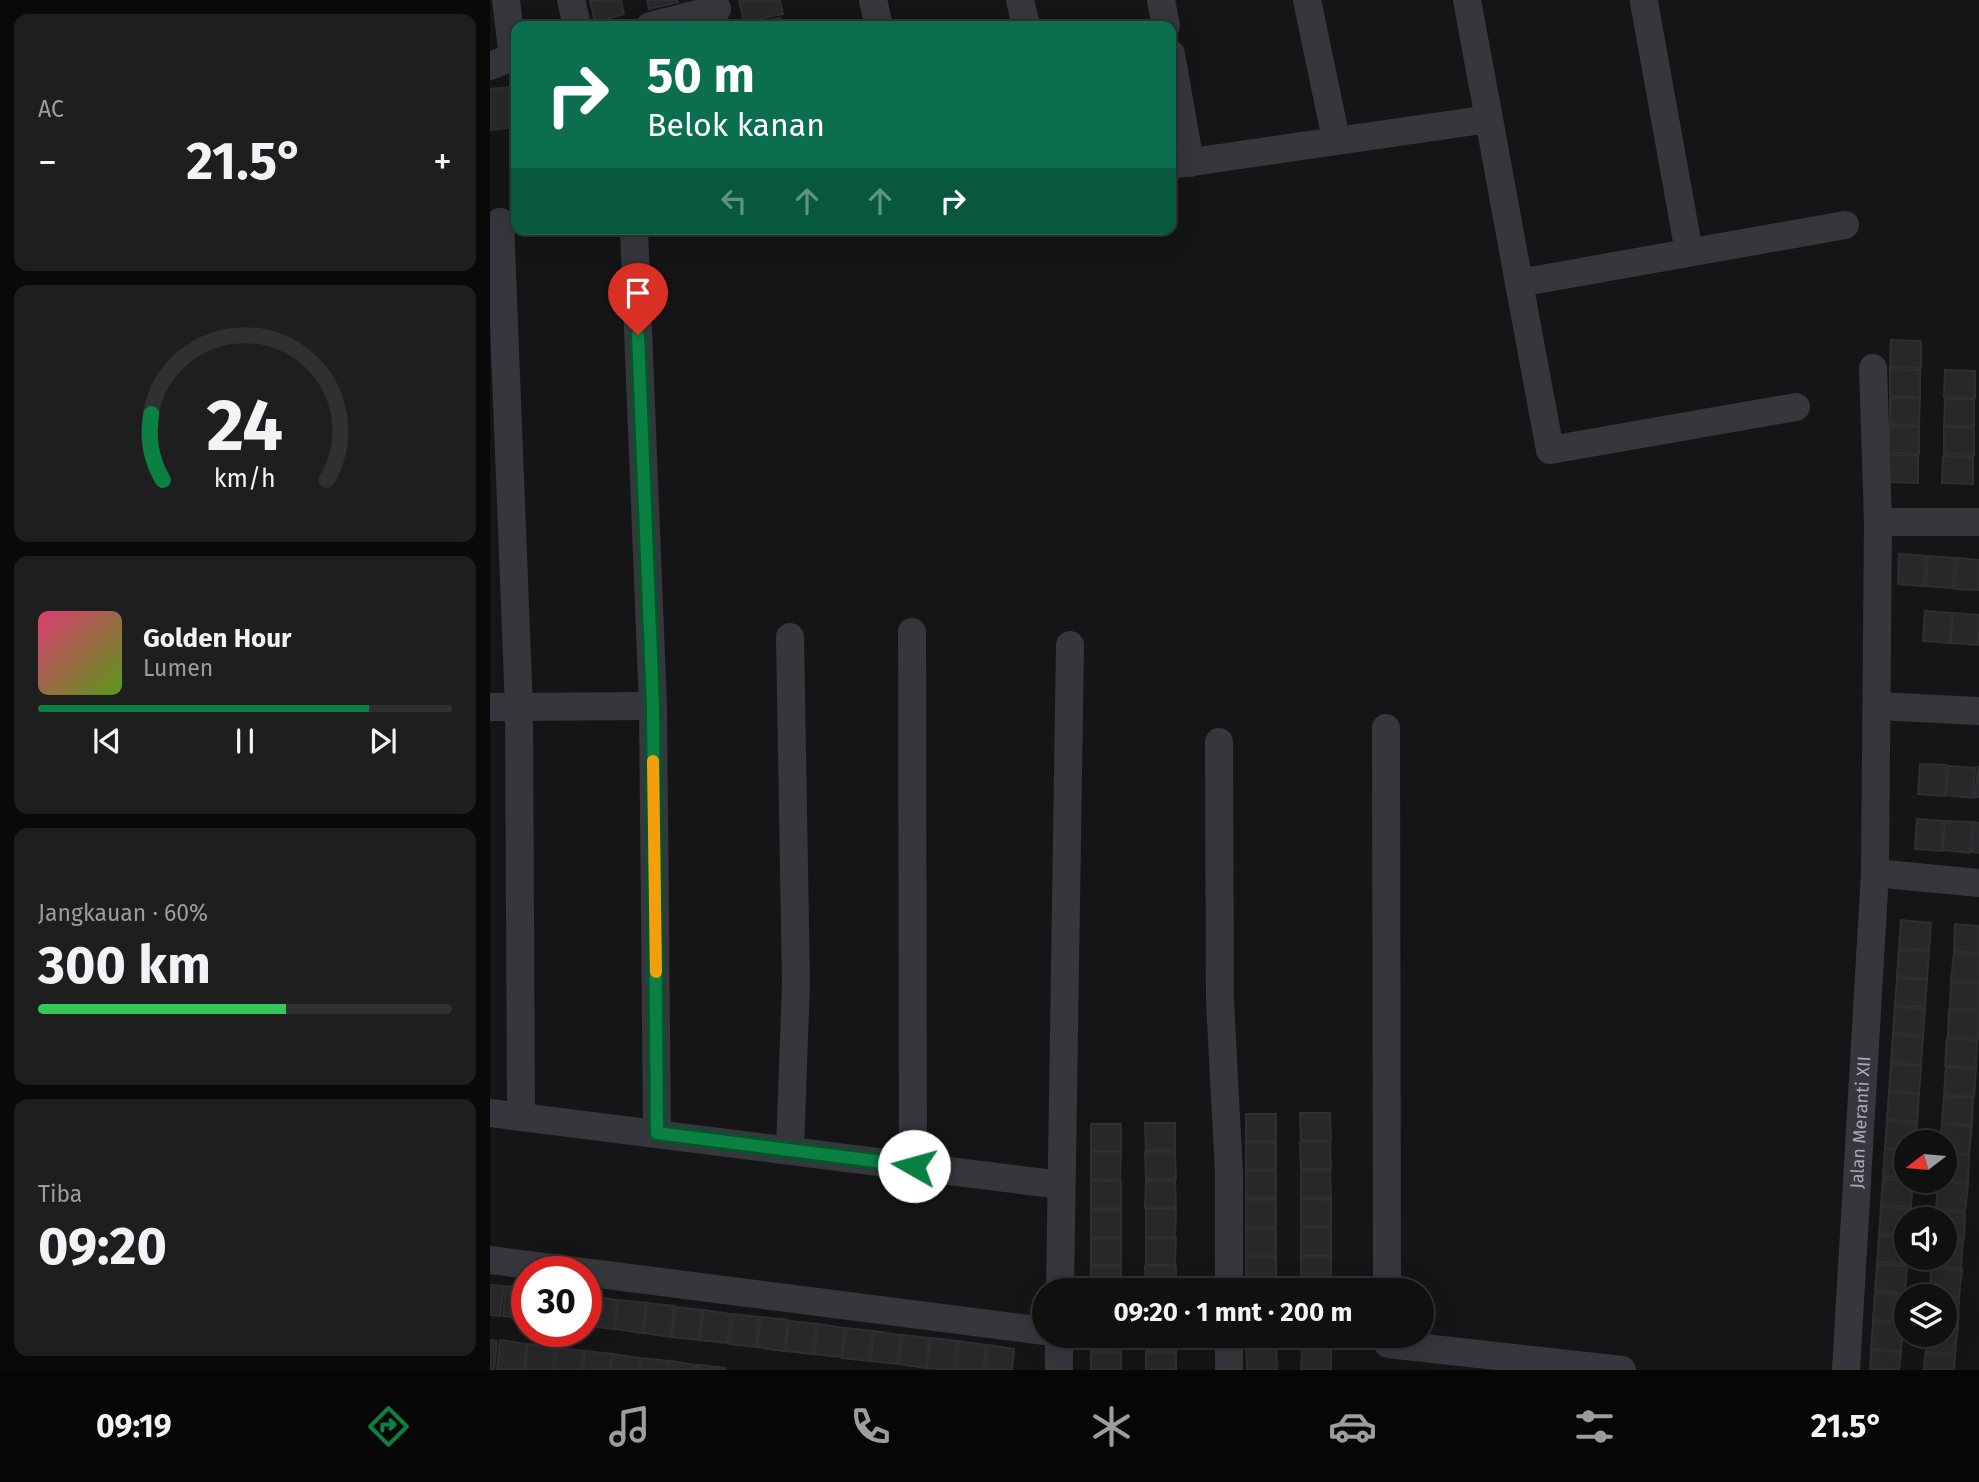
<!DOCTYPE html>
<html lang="id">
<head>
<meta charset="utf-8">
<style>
	:root { --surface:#101011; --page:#1e1e1f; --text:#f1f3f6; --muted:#9c9d9f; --line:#303031; --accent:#0b8043 }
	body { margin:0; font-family:"Fira Sans",sans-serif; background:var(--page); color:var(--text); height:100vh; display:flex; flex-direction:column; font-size:26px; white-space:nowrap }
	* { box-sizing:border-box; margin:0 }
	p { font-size:23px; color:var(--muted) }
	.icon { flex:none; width:38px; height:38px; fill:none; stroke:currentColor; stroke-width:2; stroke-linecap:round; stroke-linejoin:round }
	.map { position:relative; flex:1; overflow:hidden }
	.details { display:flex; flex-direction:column; gap:14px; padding:14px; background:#090909; width:490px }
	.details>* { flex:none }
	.guide { position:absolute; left:21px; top:21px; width:665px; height:214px; border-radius:14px; box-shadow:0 7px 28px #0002,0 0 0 2px var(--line); background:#0b6e4f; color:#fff; overflow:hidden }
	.needle { width:46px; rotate:254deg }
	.fabs { position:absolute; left:1404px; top:1130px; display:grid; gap:14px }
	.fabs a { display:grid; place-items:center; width:63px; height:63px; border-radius:50%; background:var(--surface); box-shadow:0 7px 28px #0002,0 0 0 2px var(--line); font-size:35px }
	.speed { position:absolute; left:21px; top:1256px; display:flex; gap:14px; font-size:35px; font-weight:700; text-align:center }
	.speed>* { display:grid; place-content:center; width:91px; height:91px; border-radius:50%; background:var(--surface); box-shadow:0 7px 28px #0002,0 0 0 2px var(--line); line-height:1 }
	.speed .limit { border:10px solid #d22; background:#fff; color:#111 }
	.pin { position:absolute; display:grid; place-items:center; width:60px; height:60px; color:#fff; margin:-72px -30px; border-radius:50% 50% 50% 0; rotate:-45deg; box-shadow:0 0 7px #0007 }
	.pin .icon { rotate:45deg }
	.me { position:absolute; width:77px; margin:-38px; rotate:277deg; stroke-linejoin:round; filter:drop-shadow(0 0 5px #0008) }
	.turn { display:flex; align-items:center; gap:24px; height:147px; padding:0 21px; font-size:32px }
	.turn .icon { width:91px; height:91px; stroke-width:2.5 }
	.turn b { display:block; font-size:49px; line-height:60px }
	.lanes { display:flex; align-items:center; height:66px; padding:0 21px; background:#0003; justify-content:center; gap:35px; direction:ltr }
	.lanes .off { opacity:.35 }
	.big { font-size:52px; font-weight:700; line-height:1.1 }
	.details .widget { flex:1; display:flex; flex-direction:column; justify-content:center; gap:10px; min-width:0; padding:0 24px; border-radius:14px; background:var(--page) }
	.details .dial { align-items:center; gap:0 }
	.dial svg { height:182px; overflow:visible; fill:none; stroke:var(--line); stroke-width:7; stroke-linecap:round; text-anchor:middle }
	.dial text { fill:var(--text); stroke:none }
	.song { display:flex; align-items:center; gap:21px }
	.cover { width:84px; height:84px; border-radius:10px; background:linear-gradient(135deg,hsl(340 70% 55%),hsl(90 70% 35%)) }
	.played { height:7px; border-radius:4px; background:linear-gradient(90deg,var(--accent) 80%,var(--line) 80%) }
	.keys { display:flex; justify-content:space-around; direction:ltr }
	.heat { display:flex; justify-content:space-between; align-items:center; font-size:38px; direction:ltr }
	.charge { height:10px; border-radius:5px; background:linear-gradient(90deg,#34c759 60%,var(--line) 0) }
	.trip { position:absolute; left:542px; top:1278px; width:402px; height:70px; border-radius:35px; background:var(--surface); box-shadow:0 7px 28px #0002,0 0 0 2px var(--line); font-weight:700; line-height:70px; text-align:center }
	.tabs { display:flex; height:112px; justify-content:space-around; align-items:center; background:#060607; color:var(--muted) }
	.tabs .icon { width:49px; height:49px }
	.tabs .on { color:var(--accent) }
	.tabs b { font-size:32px; color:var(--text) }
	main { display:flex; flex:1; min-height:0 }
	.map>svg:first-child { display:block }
	.building { fill:#28282b; stroke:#2f2f33; stroke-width:2 }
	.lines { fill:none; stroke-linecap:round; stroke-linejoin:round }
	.street { stroke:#36373c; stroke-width:28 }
	.route-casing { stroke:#07532c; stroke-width:18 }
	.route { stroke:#0b8043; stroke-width:12 }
	.slow { stroke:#f59e0b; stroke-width:12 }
	.labels { text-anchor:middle; stroke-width:7; stroke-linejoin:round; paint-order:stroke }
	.street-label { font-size:18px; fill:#a7abb7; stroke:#101012 }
</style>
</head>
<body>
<main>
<section class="details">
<div class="widget"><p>AC</p>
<div class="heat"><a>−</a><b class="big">21.5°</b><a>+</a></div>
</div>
<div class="widget dial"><svg viewBox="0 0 100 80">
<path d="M14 69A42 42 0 1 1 86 69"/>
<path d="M14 69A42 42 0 0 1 9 40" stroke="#0b8043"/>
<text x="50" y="56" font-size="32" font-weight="700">24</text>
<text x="50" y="72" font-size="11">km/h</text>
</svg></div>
<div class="widget">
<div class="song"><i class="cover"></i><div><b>Golden Hour</b><p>Lumen</p></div></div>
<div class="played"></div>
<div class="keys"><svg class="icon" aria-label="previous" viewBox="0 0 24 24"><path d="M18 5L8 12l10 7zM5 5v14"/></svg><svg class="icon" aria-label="pause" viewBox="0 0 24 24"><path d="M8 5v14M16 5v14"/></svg><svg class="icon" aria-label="next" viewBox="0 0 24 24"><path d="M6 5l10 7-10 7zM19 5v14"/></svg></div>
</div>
<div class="widget"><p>Jangkauan · 60%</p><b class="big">300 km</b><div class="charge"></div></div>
<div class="widget"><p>Tiba</p><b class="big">09:20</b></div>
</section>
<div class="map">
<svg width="1489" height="1370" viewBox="0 0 1489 1370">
	<rect width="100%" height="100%" fill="#151517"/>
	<!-- building -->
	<g class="building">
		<path d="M100 0H131L134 14 105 22Z"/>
		<path d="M157 0H187L188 2 159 9Z"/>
		<path d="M249 0H290L293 14 254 22Z"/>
		<path d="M290 18 292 26H254Z"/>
		<path d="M20 87 23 127 0 130V89Z"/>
		<path d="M1401 340 1431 341V368L1400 367Z"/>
		<path d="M1400 369 1430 370V397L1400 396Z"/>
		<path d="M1455 370 1485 371V398L1454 397Z"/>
		<path d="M1400 398H1430L1429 426 1400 424Z"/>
		<path d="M1455 399H1484V426H1454Z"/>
		<path d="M1399 426 1429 427V454L1399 453Z"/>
		<path d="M1454 427 1484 428V455L1454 454Z"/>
		<path d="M1398 455 1428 456V483L1398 482Z"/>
		<path d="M1453 456 1483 457V484L1452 483Z"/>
		<path d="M1409 554 1436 556 1434 586 1408 584Z"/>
		<path d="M1438 556 1465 558 1463 588 1436 586Z"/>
		<path d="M1467 558 1489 560V590L1465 589Z"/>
		<path d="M1435 611 1462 613 1460 643 1433 641Z"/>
		<path d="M1463 613 1489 615 1488 645 1461 643Z"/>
		<path d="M1430 764 1457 765 1455 796 1428 794Z"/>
		<path d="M1458 766 1485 768 1483 798 1456 795Z"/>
		<path d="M1488 767H1489V797H1485Z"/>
		<path d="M1427 819 1453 821 1452 851 1425 849Z"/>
		<path d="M1455 821 1482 822 1480 853 1453 850Z"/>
		<path d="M1484 822 1489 823V853L1482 852Z"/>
		<path d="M1411 920 1441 923 1439 950 1409 948Z"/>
		<path d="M1465 924 1489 926V953L1464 951Z"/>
		<path d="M1409 950 1439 952 1437 979 1407 976Z"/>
		<path d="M1464 953 1489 955V982L1461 980Z"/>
		<path d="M1407 978 1437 980 1435 1007 1405 1005Z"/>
		<path d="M1461 982 1489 984V1010L1460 1008Z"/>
		<path d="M1405 1007 1435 1009 1433 1035 1403 1033Z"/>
		<path d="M1459 1010 1489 1012 1488 1039 1458 1037Z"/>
		<path d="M1403 1035 1433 1037 1431 1065 1401 1062Z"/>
		<path d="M1457 1038 1487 1041 1486 1067 1455 1066Z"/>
		<path d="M1401 1064 1431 1066 1429 1093 1399 1091Z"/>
		<path d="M1456 1067 1486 1069 1484 1097 1454 1094Z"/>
		<path d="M1399 1092 1429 1094 1427 1122 1397 1119Z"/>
		<path d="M1454 1096 1483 1098 1482 1125 1452 1123Z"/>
		<path d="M810 1113H840L841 1141 811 1140Z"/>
		<rect x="756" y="1114" width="30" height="27"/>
		<path d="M1397 1121 1427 1123 1426 1143H1416V1150L1395 1148Z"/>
		<path d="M655 1123H685V1150H656Z"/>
		<rect x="601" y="1124" width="30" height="27"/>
		<path d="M1452 1124 1482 1126 1479 1154 1454 1152V1143H1450Z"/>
		<path d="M756 1142 786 1143V1170H756Z"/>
		<path d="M810 1142H840L841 1169H811Z"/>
		<path d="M1395 1149 1416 1151V1178L1393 1177Z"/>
		<path d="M601 1152H631L630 1180 601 1179Z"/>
		<path d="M655 1152H685L686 1179H656Z"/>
		<path d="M1454 1153 1479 1155 1478 1182 1454 1181Z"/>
		<path d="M840 1170 841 1198H811V1171Z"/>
		<rect x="756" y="1171" width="30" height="27"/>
		<path d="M1393 1179 1423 1181 1421 1207 1391 1205Z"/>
		<rect x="601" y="1181" width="30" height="27"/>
		<path d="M656 1181H685L686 1207 655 1208Z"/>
		<path d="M1448 1182 1478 1184 1475 1211 1446 1209Z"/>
		<path d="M811 1199 841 1200V1226H811Z"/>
		<rect x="756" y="1200" width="30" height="27"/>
		<path d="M1391 1207 1421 1209 1420 1220H1416V1236L1389 1234Z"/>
		<path d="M656 1209H686L685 1237H656Z"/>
		<rect x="601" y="1210" width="30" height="27"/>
		<path d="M1445 1210 1475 1213 1474 1239 1454 1238V1220H1445Z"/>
		<rect x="811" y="1228" width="30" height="27"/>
		<rect x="756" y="1229" width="30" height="27"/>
		<path d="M1389 1236 1416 1237 1417 1264 1387 1262Z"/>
		<path d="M631 1238V1265H601V1239Z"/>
		<path d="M656 1238H686L685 1265H656Z"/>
		<path d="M1454 1240 1473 1241 1471 1268 1441 1266 1442 1258H1454Z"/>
		<rect x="756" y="1257" width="30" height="27"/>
		<path d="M811 1257H841V1283L811 1284Z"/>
		<path d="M1387 1264 1417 1266 1415 1293 1385 1291Z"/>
		<path d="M655 1266H686V1290H656Z"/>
		<rect x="601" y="1267" width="30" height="23"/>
		<path d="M1441 1267 1472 1270 1469 1297 1440 1295Z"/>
		<path d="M0 1285 14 1286 10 1316 0 1315Z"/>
		<rect x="811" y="1285" width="30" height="5"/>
		<path d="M16 1286 37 1288V1319L13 1316Z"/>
		<path d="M757 1286H787L786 1290H757Z"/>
		<path d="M1385 1293 1415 1295 1413 1322 1383 1320Z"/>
		<path d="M101 1296 127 1300 124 1329 97 1326Z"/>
		<path d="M1454 1297 1469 1298 1468 1326 1454 1325Z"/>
		<path d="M129 1300 156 1303 152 1333 125 1329Z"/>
		<path d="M157 1303 184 1306 181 1337 154 1333Z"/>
		<path d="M186 1307 212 1310 209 1340 182 1337Z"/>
		<path d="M214 1310 241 1314 237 1343 210 1340Z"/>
		<path d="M243 1314 269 1317 266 1347 239 1344Z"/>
		<path d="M271 1317 298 1320 294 1351 267 1347Z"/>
		<path d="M299 1321 326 1324 322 1354 296 1351Z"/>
		<path d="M1383 1321 1413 1323 1411 1351 1381 1349Z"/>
		<path d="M328 1324 354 1328 351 1357 324 1354Z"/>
		<path d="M1454 1326 1468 1327 1465 1354 1436 1352 1437 1335H1454Z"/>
		<path d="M356 1328 382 1331 379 1361 352 1358Z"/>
		<path d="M384 1331 411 1335 407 1364 381 1361Z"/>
		<path d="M413 1335 439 1338 436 1368 409 1364Z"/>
		<path d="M601 1335H631V1352L601 1351Z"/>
		<rect x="656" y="1335" width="30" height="16"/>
		<path d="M756 1335H786V1342H757Z"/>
		<rect x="811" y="1335" width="30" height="6"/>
		<path d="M441 1338 467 1341 464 1370 437 1368Z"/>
		<path d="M0 1340 7 1341 4 1370H0Z"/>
		<path d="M10 1340 37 1344 33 1370H7Z"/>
		<path d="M469 1341 496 1345 493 1370H466Z"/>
		<path d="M756 1343H786L787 1370H757Z"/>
		<path d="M812 1343H841V1370H811Z"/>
		<path d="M38 1344 65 1347 62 1370H35Z"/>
		<path d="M498 1345 524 1349 522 1370H495Z"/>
		<path d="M67 1348 94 1351 91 1370H64Z"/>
		<path d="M1381 1350 1411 1352 1409 1370H1380Z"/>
		<path d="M95 1351 122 1354 120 1370H93Z"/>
		<rect x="601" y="1353" width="30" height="17"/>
		<rect x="656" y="1353" width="30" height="17"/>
		<path d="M123 1354 150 1358 148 1370H121Z"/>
		<path d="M1435 1354 1465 1356 1464 1370H1434Z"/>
		<path d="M152 1358 178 1361 177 1370H150Z"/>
		<path d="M180 1361 206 1365V1370H179Z"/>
		<path d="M208 1365 235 1368V1370H208Z"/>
	</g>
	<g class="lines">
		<!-- street -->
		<g class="street">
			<path d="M81 0 87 26"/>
			<path d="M383 0 389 26"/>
			<path d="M530 0 536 26"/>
			<path d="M671 0 676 26"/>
			<path d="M817 0 846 139"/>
			<path d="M1154 2 1199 252"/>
			<path d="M160 26 227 9"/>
			<path d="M681 54 700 163"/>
			<path d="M0 66 23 57 16 0"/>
			<path d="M999 119 1029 283 1355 225"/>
			<path d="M681 165 999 119 977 0"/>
			<path d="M10 222 29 708 31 1116"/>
			<path d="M144 229 163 706 167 1133"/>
			<path d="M1029 283 1060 450 1306 407"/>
			<path d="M1383 368 1388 522H1489"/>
			<path d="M422 632 423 1166"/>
			<path d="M300 637 306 983 300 1150"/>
			<path d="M1388 706 1489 711"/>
			<path d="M0 707 163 706"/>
			<path d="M896 728 897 1290"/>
			<path d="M729 742 730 1001 739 1174V1290"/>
			<path d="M1385 873 1489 883"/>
			<path d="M0 1113 571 1185"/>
			<path d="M0 1260 555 1331"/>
			<path d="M570 1290 580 645"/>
			<path d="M739 1335V1370"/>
			<path d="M898 1344 1132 1370"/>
			<path d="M569 1370V1335"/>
			<path id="s1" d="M1356 1370 1385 873 1388 522"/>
		</g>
	</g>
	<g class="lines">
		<!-- route casing -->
		<g class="route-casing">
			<path id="route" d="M148 335 163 706 167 1133 424 1166"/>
		</g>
		<!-- route -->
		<use href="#route" class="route"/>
		<!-- slow -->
		<path class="slow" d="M163 761 166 972"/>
	</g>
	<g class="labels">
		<!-- street labels -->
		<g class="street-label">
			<text dy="6" stroke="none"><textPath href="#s1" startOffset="248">Jalan Meranti XII</textPath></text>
		</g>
	</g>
</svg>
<div class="fabs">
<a><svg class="needle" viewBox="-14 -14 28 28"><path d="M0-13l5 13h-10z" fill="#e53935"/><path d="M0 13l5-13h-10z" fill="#9c9d9f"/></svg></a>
<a><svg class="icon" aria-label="sound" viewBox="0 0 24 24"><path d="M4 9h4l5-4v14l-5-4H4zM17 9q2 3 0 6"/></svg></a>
<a><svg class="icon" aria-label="layers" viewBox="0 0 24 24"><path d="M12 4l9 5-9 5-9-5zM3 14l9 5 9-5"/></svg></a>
</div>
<div class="speed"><div class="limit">30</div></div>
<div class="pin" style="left:148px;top:335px;background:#d93025"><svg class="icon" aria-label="arrive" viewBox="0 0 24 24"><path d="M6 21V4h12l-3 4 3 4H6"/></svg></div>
<svg class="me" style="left:424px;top:1166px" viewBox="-20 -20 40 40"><circle r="19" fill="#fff"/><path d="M0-13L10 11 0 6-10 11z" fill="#0b8043"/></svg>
<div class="trip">09:20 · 1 mnt · 200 m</div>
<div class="guide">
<div class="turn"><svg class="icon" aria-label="right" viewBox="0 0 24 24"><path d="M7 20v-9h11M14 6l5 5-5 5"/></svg><div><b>50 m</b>Belok kanan</div></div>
<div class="lanes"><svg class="icon off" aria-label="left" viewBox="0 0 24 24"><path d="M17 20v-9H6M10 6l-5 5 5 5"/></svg><svg class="icon off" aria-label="ahead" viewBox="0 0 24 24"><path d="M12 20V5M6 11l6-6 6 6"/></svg><svg class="icon off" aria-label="ahead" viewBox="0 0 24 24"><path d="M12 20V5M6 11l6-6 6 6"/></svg><svg class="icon" aria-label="right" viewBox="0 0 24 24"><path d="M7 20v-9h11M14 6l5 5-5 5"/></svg></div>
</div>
</div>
</main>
<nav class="tabs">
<b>09:19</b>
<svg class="icon on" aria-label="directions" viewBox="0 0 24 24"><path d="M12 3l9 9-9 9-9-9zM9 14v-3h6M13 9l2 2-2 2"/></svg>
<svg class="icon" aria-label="music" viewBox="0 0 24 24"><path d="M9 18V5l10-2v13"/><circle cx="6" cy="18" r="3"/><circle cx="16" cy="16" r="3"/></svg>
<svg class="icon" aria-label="phone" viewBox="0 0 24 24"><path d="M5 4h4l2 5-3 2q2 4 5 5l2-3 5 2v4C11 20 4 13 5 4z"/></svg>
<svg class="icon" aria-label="climate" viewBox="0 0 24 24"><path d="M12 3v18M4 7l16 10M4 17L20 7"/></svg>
<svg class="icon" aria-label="car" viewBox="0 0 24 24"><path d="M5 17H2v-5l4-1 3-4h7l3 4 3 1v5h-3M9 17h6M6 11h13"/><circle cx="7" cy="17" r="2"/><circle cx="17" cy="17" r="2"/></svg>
<svg class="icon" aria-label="filters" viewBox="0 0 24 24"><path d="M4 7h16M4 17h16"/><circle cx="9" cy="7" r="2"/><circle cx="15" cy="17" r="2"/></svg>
<b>21.5°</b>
</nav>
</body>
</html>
